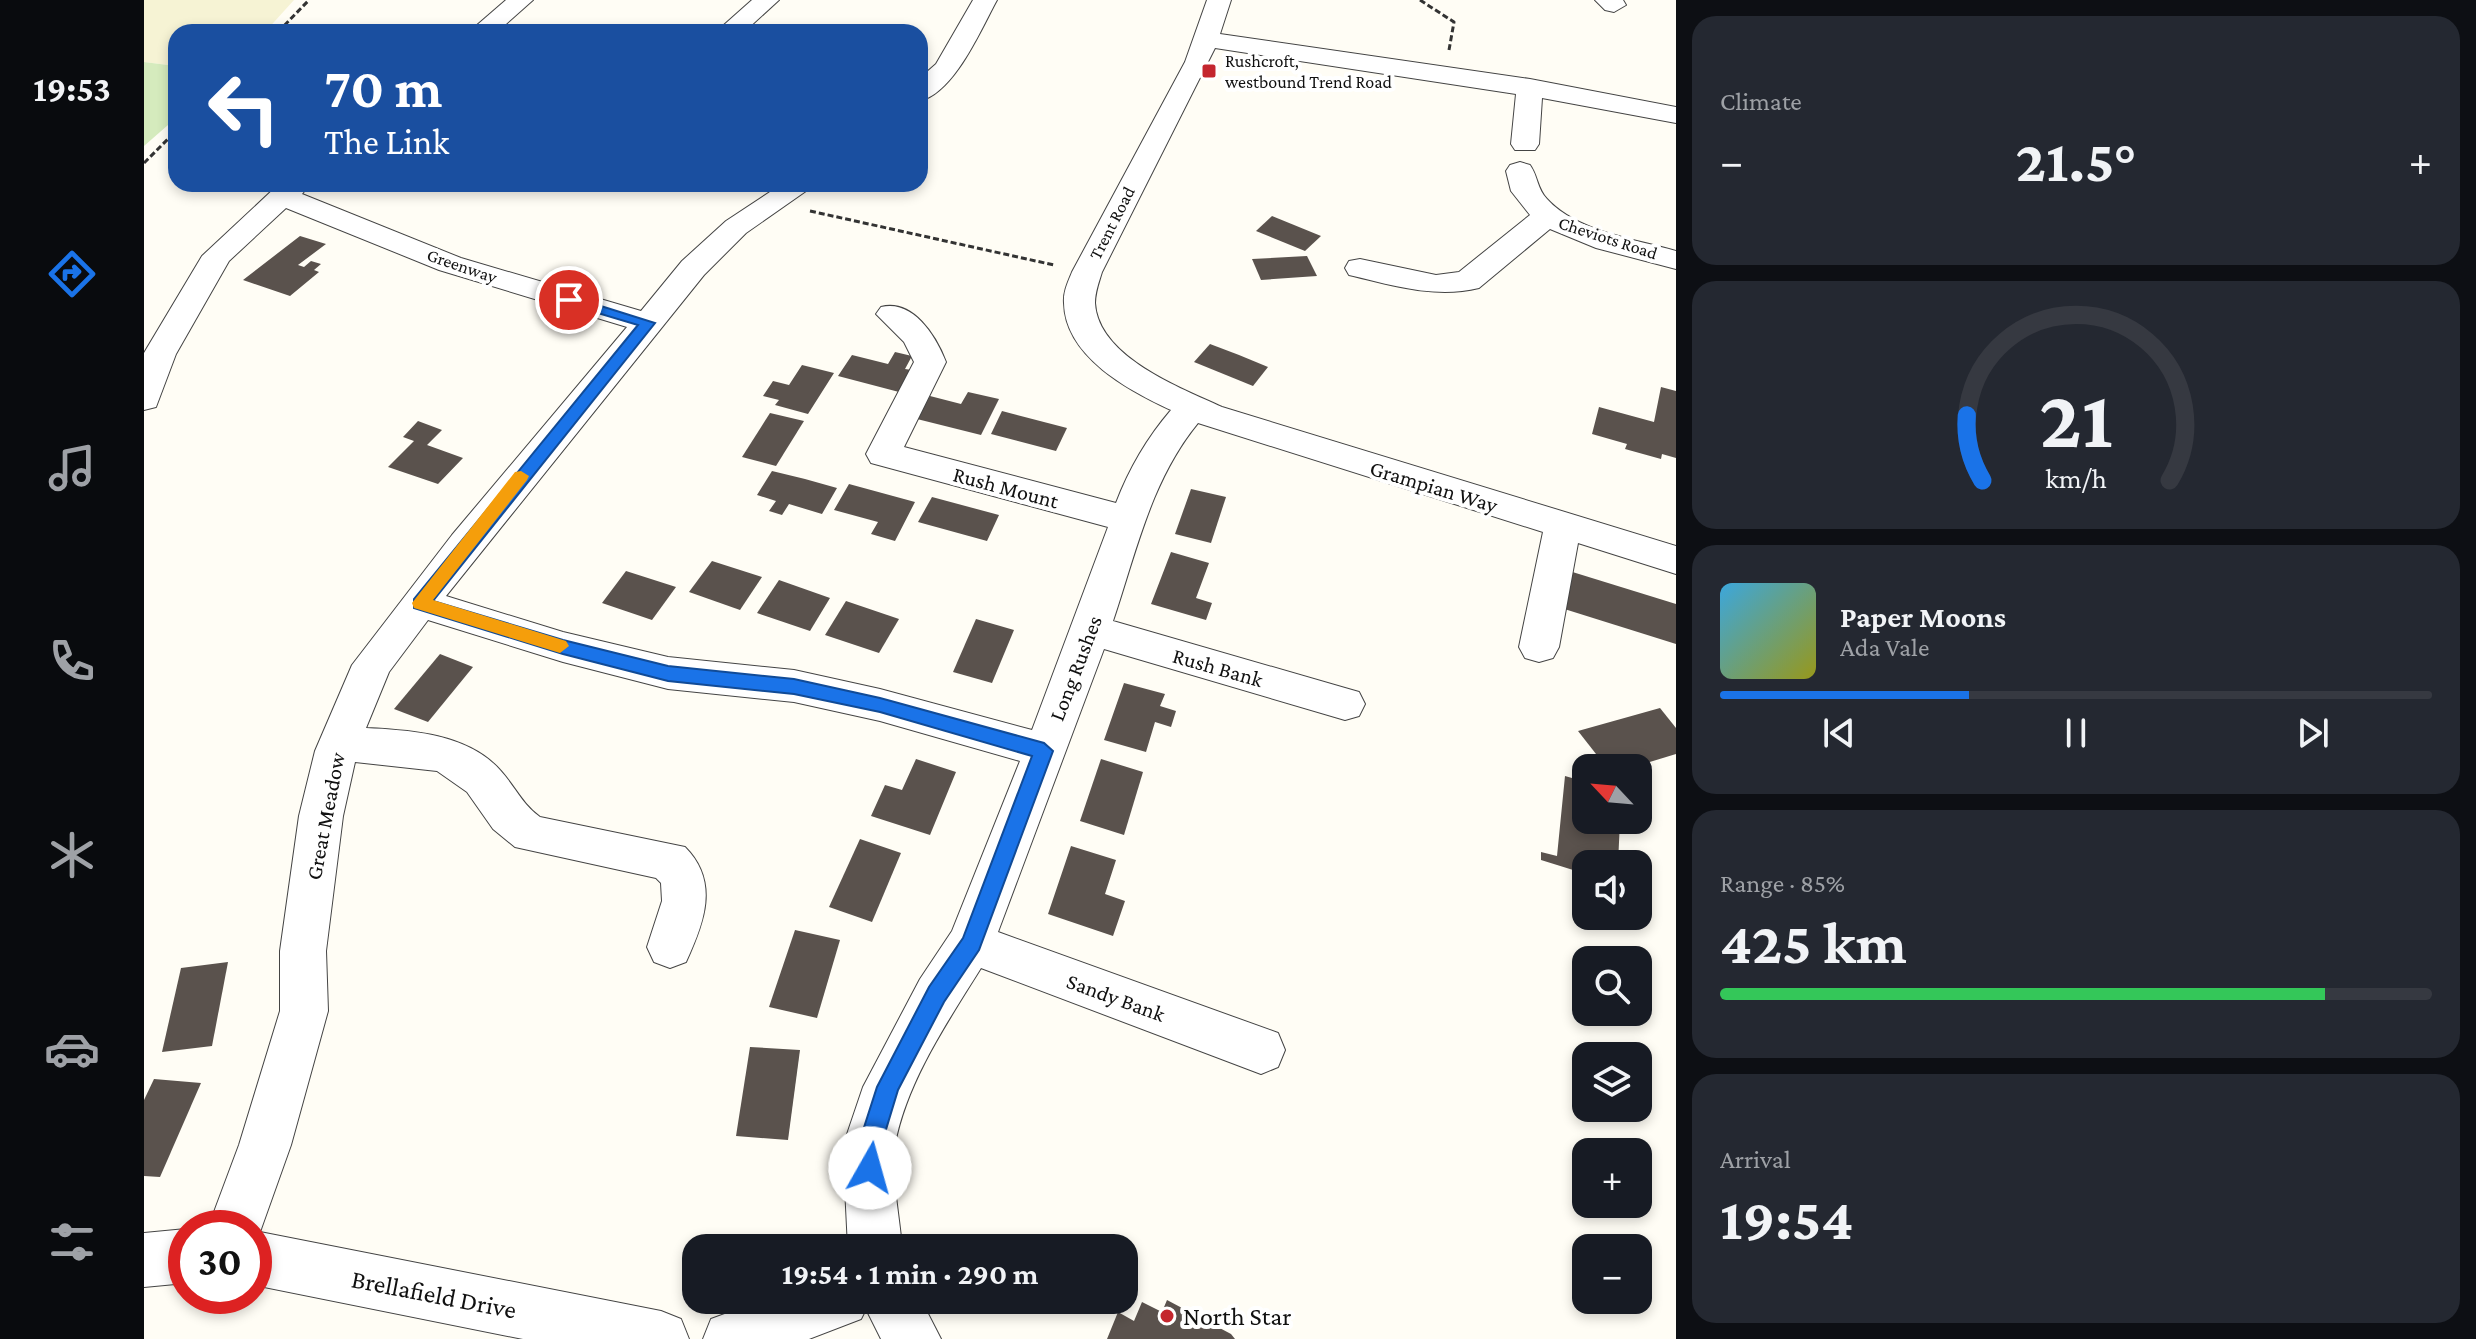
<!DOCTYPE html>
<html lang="en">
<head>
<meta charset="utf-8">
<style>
	:root { --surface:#171b24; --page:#242831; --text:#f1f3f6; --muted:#9ea1a6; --line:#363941; --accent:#1a73e8 }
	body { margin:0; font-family:"Crimson Pro",serif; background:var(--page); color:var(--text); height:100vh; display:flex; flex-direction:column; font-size:30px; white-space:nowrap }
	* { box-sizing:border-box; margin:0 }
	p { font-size:26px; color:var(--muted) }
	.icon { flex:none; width:44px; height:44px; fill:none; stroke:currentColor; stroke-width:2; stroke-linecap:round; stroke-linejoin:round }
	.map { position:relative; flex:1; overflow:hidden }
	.sheet { display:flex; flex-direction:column; gap:16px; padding:16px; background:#0d0f14; width:800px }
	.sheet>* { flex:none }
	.banner { position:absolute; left:24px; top:24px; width:760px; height:168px; border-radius:24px; box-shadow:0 4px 12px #0003; background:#1a4fa0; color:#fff; overflow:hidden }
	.needle { width:52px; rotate:296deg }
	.controls { position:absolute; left:1428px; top:754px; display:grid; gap:16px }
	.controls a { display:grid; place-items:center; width:80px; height:80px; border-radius:16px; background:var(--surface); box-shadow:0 4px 12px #0003; font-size:40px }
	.speed { position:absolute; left:24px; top:1210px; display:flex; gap:16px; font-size:40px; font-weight:700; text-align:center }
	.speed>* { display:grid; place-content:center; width:104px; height:104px; border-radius:50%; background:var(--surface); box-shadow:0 4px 12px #0003; line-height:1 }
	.speed .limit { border:12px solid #d22; background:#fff; color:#111 }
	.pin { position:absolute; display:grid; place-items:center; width:68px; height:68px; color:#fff; margin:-34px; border:4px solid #fff; border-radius:50%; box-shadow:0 2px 8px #0007 }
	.me { position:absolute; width:88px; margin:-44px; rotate:7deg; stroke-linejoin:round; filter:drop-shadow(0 0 6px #0008) }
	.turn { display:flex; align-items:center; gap:28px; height:168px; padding:0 24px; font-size:36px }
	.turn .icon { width:104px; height:104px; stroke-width:2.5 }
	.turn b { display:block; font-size:56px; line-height:68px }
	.big { font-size:60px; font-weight:700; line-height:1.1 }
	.sheet .tile { flex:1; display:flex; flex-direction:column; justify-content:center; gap:12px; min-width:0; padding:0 28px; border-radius:24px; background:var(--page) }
	.sheet .dial { align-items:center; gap:0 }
	.dial svg { height:208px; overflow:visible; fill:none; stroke:var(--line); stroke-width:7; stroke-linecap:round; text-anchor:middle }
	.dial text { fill:var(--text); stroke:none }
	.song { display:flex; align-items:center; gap:24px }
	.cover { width:96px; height:96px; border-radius:12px; background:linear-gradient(135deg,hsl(200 70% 55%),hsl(60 70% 35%)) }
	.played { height:8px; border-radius:4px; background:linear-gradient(90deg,var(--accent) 35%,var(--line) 35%) }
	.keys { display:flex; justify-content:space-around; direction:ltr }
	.heat { display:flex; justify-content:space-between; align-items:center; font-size:44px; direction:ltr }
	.charge { height:12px; border-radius:6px; background:linear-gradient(90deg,#34c759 85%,var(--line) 0) }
	.trip { position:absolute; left:538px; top:1234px; width:456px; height:80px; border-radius:24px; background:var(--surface); box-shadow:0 4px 12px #0003; font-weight:700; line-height:80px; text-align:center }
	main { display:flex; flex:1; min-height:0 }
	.dock { display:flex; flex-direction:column; width:144px; justify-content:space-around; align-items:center; background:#090b0e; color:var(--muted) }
	.dock .icon { width:56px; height:56px }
	.dock .active { color:var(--accent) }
	.dock b { font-size:36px; color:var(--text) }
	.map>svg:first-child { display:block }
	.farmland { fill:#f6f3d4 }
	.green { fill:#d5ebbd }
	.building { fill:#5a524d }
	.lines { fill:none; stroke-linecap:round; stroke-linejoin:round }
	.minor-casing { stroke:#444; stroke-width:2 }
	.path { stroke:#333; stroke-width:3; stroke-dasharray:6 3; stroke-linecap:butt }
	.minor { fill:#fff; fill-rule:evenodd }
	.route { fill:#1a73e8; stroke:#114b97; stroke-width:2 }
	.slow { fill:#f59e0b }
	.poi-dot { fill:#c4262e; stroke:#fff; stroke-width:3 }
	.labels { text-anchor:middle; stroke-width:8; stroke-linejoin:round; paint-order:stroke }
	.far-poi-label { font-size:18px; fill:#111; stroke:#fff; text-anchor:start }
	.far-street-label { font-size:18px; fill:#111; stroke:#fff }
	.street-label { font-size:22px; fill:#111; stroke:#fff }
	.near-street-label { font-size:26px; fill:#111; stroke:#fff }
	.near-poi-label { font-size:26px; fill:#111; stroke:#fff; text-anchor:start }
</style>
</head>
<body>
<main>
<nav class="dock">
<b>19:53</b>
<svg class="icon active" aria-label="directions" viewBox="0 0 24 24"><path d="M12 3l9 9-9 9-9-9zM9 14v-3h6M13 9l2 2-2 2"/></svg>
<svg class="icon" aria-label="music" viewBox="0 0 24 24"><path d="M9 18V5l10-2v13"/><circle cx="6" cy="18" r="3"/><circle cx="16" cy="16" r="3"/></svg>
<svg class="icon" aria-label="phone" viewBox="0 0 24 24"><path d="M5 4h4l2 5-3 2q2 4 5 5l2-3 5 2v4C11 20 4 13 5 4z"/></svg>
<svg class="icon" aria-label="climate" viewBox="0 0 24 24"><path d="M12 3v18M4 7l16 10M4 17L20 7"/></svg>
<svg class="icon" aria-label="car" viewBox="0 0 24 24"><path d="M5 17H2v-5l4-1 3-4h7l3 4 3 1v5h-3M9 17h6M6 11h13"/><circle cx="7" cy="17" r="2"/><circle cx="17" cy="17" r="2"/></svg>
<svg class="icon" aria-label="filters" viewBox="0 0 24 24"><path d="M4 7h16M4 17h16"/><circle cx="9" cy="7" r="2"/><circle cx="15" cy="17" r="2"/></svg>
</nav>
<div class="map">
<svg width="1532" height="1339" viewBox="0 0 1532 1339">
	<rect width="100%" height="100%" fill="#fffdf5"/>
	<!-- farmland -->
	<path class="farmland" d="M0 0H150L121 32H32V66L0 62Z"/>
	<!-- green -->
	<path class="green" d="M0 62 32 66V118L0 146Z"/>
	<!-- building -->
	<g class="building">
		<path d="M1128 216 1177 236 1161 251 1112 231Z"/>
		<path d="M156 236 182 244 154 265 160 267 167 261 177 264 170 270 175 272 146 296 99 280Z"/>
		<path d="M1163 256 1173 276 1117 280 1108 259Z"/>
		<path d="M1066 344 1095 355 1124 367 1109 386 1050 362Z"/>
		<path d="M751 352 768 356 761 369 768 370 755 392 694 376 708 355 744 364Z"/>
		<path d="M658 365 690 373 664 414 631 405 635 400 619 396 629 381 645 385Z"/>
		<path d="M1517 387 1532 391V458L1518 454 1517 459 1481 449 1483 444 1448 434 1455 407 1510 422Z"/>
		<path d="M824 392 855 399 837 435 773 419 786 396 817 404Z"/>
		<path d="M858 411 923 428 912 451 847 434Z"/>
		<path d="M626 413 660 421 632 466 598 457Z"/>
		<path d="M274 421 298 430 283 445 319 458 294 484 244 467 270 441 259 437Z"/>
		<path d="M628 471 661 479 693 488 678 514 645 504 638 515 625 511 632 501 613 495Z"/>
		<path d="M705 484 771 502 751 541 727 534 734 522 690 510Z"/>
		<path d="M1047 489 1082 497 1067 543 1031 534Z"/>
		<path d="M788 497 855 515 843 541 774 522Z"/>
		<path d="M1027 552 1065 563 1052 598 1068 603 1062 620 1007 604Z"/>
		<path d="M568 561 618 577 596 610 545 592Z"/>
		<path d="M1422 570 1532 604V644L1414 607Z"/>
		<path d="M482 571 532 587 508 620 458 603Z"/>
		<path d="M635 580 686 598 666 631 613 613Z"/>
		<path d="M702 601 755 619 735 653 681 635Z"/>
		<path d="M832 619 870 630 848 683 809 672Z"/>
		<path d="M296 654 329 667 284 722 250 709Z"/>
		<path d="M980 683 1021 694 1016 706 1032 711 1027 727 1011 722 1002 752 960 740Z"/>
		<path d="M1516 708 1532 728V754L1486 768H1463L1434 731Z"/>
		<path d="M772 759 812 772 786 835 727 816 741 785 758 790Z"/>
		<path d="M957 759 999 772 980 835 936 821Z"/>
		<path d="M1421 776 1442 782V820H1476L1474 864H1442V874L1397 860V852L1413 856Z"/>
		<path d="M716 839 757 853 728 922 685 907Z"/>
		<path d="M927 846 972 860 961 894 981 901 969 936 904 914Z"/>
		<path d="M651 930 696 940 673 1018 625 1007Z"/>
		<path d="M84 962 68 1046 18 1052 37 968Z"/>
		<path d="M606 1047 656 1050 644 1140 592 1136Z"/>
		<path d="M10 1079 57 1083 16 1177 0 1176V1100Z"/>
		<path d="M1023 1300 1087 1334 1091 1339H963L974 1312 990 1321 998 1302 1018 1312Z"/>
	</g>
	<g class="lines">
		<!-- minor casing -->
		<g class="minor-casing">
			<g id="minor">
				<path d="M362 0H389L353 32H325Z"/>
				<path d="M608 0H635L600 32H572Z"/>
				<path d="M829 0H853C837 29 811 92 776 101V78L792 64Z"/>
				<path d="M1063 0H1087L1076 34 1386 79 1532 107V123L1398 98 1395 144 1391 150H1371L1367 144 1372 94 1071 48 958 272C955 282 951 292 951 303 954 357 1037 388 1078 407L1532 546V574L1434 543 1415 647 1409 658 1395 662 1381 658 1375 647 1399 532 1054 423C1007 480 992 553 969 621L1201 688 1215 692 1221 704 1215 716 1201 720 960 649 854 932 1134 1033 1141 1050 1134 1067 1117 1074 837 968C804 1021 763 1081 751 1144 746 1172 756 1218 758 1248H704L699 1146 719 1087 776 979 808 931 876 761 736 721 650 702 524 689 419 662 284 620 245 672 222 728C267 730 324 734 356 770 370 785 378 804 396 817L541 847C576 882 560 923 542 962L526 968 510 962 503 947 518 901 517 883 512 878 371 847 349 829 323 792 293 771 211 762 199 816 182 951 184 1011 147 1145 116 1232 517 1311 537 1319 545 1339H379L110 1285V1228H64L95 1145 136 1011V951L155 816 171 751 208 665 308 535 483 327 295 270 142 208 85 261 32 354 12 407 0 410V353L58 256 135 184H166L158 194 317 258 497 311 538 261 582 221 638 184H672L602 233 560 275 302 596 419 632 524 657 650 670 736 689 888 730 964 527 727 463 722 454 770 362 760 342 732 314 737 307C769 299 792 336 802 362L760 447 972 503C985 469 1003 438 1027 410 986 391 921 357 920 303 919 292 924 282 928 272L1041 62Z"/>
				<path d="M1451 0H1479L1482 5 1470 12 1461 10Z"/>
				<path d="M1376 162 1386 165C1394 176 1393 189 1403 199 1433 232 1491 239 1532 251V269L1452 248 1406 229 1335 288C1291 299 1248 285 1205 275L1201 268 1205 261 1216 259 1292 275 1315 272 1386 215 1367 191 1362 171 1366 165Z"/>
				<path d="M42 1229V1283L0 1287V1233Z"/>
				<path d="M619 1300H777L797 1339H737L722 1309 717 1319 665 1339H559L567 1319Z"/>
			</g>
		</g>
		<!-- path -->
		<g class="path">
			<path d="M1276 0 1310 22 1305 50"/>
			<path d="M134 32 165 0"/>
			<path d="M0 163 32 131"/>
			<path d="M666 211 910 265"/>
		</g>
		<!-- minor -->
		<use href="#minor" class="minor"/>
	</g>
	<!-- route -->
	<path class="route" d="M425 296 511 323 289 601 419 640 524 666 650 679 736 698 900 743 909 751 835 950 800 1002 754 1090 737 1146 734 1176 726 1180 718 1176 714 1146 733 1087 785 987 819 938 888 756 736 712 650 694 524 681 419 654 270 608V599L494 325 420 303 418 300Z"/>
	<!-- slow -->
	<path class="slow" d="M377 471 385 476 383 480 289 600 422 641 425 646 416 653 270 608 268 603 371 472Z"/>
	<!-- markers -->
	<g class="poi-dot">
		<rect x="1057" y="63" width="16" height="16" rx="4"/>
		<circle cx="1023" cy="1316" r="8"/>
	</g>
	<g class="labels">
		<!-- far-poi labels -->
		<g class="far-poi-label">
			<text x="1081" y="67">Rushcroft,<tspan x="1081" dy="21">westbound Trend Road</tspan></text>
		</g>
		<!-- far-street labels -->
		<g class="far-street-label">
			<text transform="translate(968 223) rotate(-63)" y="6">Trent Road</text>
			<text transform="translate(1464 238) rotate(18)" y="6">Cheviots Road</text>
			<text transform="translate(318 266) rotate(19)" y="6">Greenway</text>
		</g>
		<!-- street labels -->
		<g class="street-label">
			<text transform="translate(1290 486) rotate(17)" y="8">Grampian Way</text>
			<text transform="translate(862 487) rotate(15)" y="8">Rush Mount</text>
			<text transform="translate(1074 667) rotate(16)" y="8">Rush Bank</text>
			<text transform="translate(931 668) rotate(-69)" y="8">Long Rushes</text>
			<text transform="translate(181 816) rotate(-79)" y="8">Great Meadow</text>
			<text transform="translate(972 997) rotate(20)" y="8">Sandy Bank</text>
		</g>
		<!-- near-street labels -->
		<g class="near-street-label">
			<text transform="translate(290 1294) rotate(11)" y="9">Brellafield Drive</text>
		</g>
		<!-- near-poi labels -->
		<g class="near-poi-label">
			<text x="1039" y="1325">North Star</text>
		</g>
	</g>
</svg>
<div class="controls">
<a><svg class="needle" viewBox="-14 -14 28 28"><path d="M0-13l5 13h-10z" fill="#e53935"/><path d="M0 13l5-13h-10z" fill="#9ea1a6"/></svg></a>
<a><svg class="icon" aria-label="sound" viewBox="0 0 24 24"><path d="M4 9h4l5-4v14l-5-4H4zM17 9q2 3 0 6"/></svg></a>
<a><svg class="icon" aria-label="search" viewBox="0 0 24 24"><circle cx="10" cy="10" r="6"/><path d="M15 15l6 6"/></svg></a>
<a><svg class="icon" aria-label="layers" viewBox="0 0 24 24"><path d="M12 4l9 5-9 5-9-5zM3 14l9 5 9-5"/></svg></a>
<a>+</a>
<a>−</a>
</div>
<div class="speed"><div class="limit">30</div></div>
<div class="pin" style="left:425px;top:300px;background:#d93025"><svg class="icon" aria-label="arrive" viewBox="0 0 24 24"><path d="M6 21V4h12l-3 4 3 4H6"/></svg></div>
<svg class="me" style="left:726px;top:1168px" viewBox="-20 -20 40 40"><circle r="19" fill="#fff"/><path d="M0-13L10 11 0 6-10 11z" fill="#1a73e8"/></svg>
<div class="trip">19:54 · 1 min · 290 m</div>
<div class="banner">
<div class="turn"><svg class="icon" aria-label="left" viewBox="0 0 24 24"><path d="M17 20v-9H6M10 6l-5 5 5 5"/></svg><div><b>70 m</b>The Link</div></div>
</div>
</div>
<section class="sheet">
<div class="tile"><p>Climate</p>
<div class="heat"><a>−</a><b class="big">21.5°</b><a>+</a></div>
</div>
<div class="tile dial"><svg viewBox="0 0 100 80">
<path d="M14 69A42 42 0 1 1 86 69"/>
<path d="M14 69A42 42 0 0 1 8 44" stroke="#1a73e8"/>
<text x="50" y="56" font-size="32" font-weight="700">21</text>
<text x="50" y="72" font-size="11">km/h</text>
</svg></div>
<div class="tile">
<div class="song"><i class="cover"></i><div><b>Paper Moons</b><p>Ada Vale</p></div></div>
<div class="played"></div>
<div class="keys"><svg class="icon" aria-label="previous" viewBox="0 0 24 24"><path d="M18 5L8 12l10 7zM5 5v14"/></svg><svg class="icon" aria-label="pause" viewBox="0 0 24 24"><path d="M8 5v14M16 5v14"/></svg><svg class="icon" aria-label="next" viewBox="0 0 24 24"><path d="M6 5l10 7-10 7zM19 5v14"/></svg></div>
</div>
<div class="tile"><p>Range · 85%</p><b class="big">425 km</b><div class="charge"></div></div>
<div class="tile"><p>Arrival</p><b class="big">19:54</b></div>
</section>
</main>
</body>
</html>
